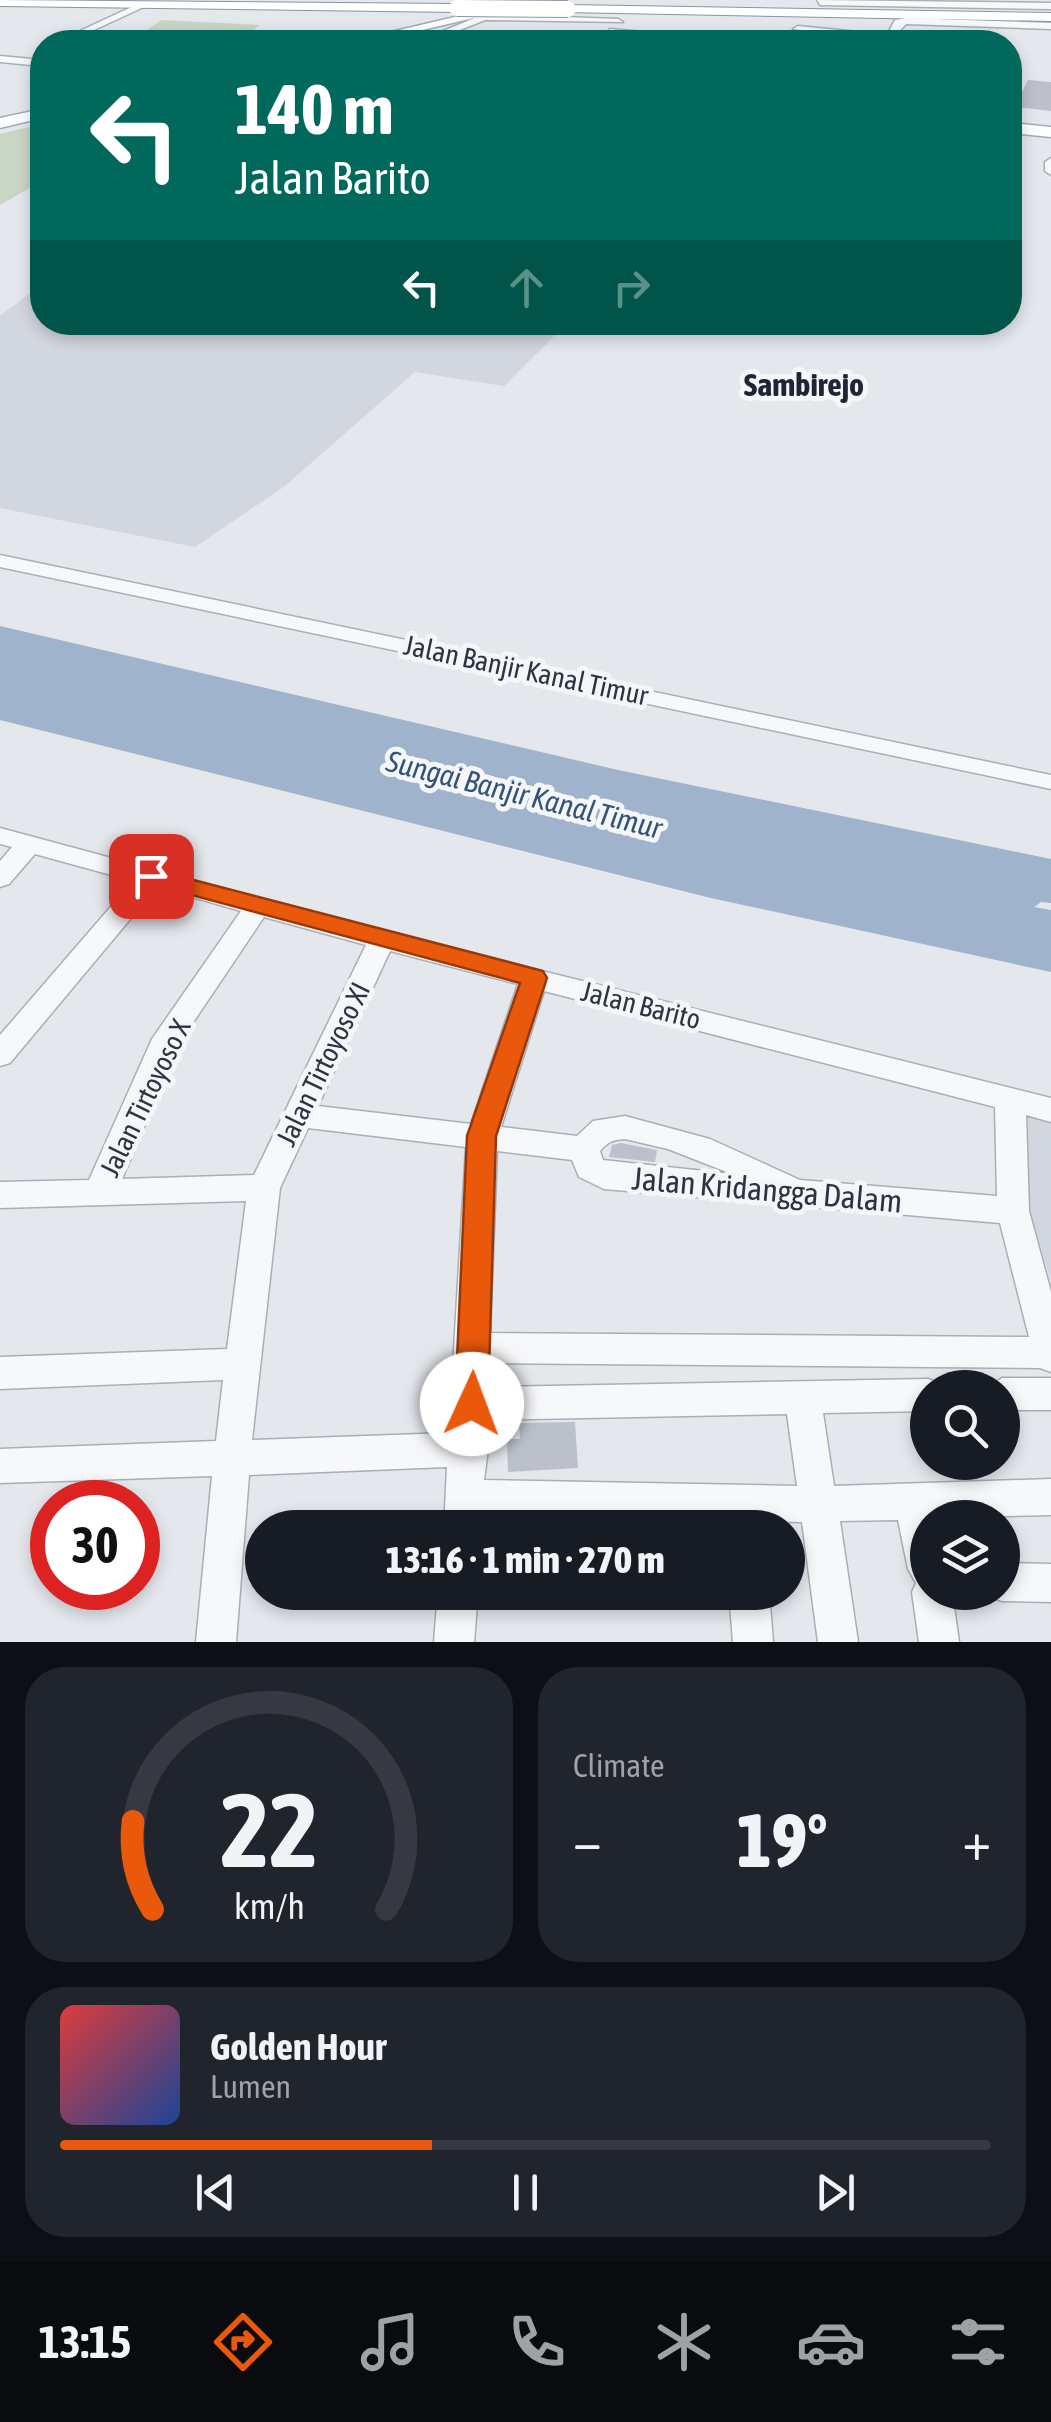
<!DOCTYPE html>
<html lang="en">
<head>
<meta charset="utf-8">
<style>
	:root { --surface:#171b24; --page:#20242c; --text:#f1f3f6; --muted:#9ea1a6; --line:#363941; --accent:#ea580c }
	body { margin:0; font-family:"Asap Condensed",sans-serif; background:var(--page); color:var(--text); height:100vh; display:flex; flex-direction:column; font-size:38px; white-space:nowrap }
	* { box-sizing:border-box; margin:0 }
	p { font-size:32px; color:var(--muted) }
	.icon { flex:none; width:55px; height:55px; fill:none; stroke:currentColor; stroke-width:2; stroke-linecap:round; stroke-linejoin:round }
	.map { position:relative; height:1642px; overflow:hidden }
	.drawer { display:flex; flex-direction:column; gap:25px; padding:25px; background:#0d0f14; flex:1 }
	.drawer>* { flex:none }
	.guide { position:absolute; left:30px; top:30px; width:992px; height:305px; border-radius:40px; box-shadow:0 5px 15px #0003; background:#00695c; color:#fff; overflow:hidden }
	.controls { position:absolute; left:910px; top:1370px; display:grid; gap:20px }
	.controls a { display:grid; place-items:center; width:110px; height:110px; border-radius:50%; background:var(--surface); box-shadow:0 5px 15px #0003; font-size:50px }
	.speed { position:absolute; left:30px; top:1480px; display:flex; gap:20px; font-size:50px; font-weight:700; text-align:center }
	.speed>* { display:grid; place-content:center; width:130px; height:130px; border-radius:50%; background:var(--surface); box-shadow:0 5px 15px #0003; line-height:1 }
	.speed .limit { border:15px solid #d22; background:#fff; color:#111 }
	.pin { position:absolute; display:grid; place-items:center; width:85px; height:85px; color:#fff; margin:-42px; border-radius:20px; box-shadow:0 5px 15px #0006 }
	.me { position:absolute; width:110px; margin:-55px; rotate:2deg; stroke-linejoin:round; filter:drop-shadow(0 0 8px #0008) }
	.turn { display:flex; align-items:center; gap:35px; height:210px; padding:0 40px; font-size:45px }
	.turn .icon { width:130px; height:130px; stroke-width:2.5 }
	.turn b { display:block; font-size:70px; line-height:85px }
	.lanes { display:flex; align-items:center; height:95px; padding:0 40px; background:#0003; justify-content:center; gap:50px; direction:ltr }
	.lanes .off { opacity:.35 }
	.big { font-size:75px; font-weight:800; line-height:1.1 }
	.drawer .card { flex:1; display:flex; flex-direction:column; justify-content:center; gap:15px; min-width:0; padding:0 35px; border-radius:40px; background:var(--page) }
	.drawer .dial { align-items:center; gap:0 }
	.dial svg { height:260px; overflow:visible; fill:none; stroke:var(--line); stroke-width:7; stroke-linecap:round; text-anchor:middle }
	.dial text { fill:var(--text); stroke:none }
	.song { display:flex; align-items:center; gap:30px }
	.cover { width:120px; height:120px; border-radius:15px; background:linear-gradient(135deg,hsl(0 70% 55%),hsl(220 70% 35%)) }
	.played { height:10px; border-radius:5px; background:linear-gradient(90deg,var(--accent) 40%,var(--line) 40%) }
	.keys { display:flex; justify-content:space-around; direction:ltr }
	.heat { display:flex; justify-content:space-between; align-items:center; font-size:55px; direction:ltr }
	.drawer .tiles { flex:1; display:grid; gap:25px; grid-template-columns:1fr 1fr }
	.card:last-child { grid-column:span 2 }
	.trip { position:absolute; left:245px; top:1510px; width:560px; height:100px; border-radius:50px; background:var(--surface); box-shadow:0 5px 15px #0003; font-weight:800; line-height:100px; text-align:center }
	.tabs { display:flex; height:160px; justify-content:space-around; align-items:center; background:#090b0e; color:var(--muted) }
	.tabs .icon { width:70px; height:70px }
	.tabs .active { color:var(--accent) }
	.tabs b { font-size:45px; color:var(--text) }
	.map>svg:first-child { display:block }
	.built { fill:#d2d6de }
	.green { fill:#c9d6c5 }
	.water { fill:#9fb4cc }
	.building { fill:#bbc0ca }
	.lines { fill:none; stroke-linecap:round; stroke-linejoin:round }
	.minor-casing { stroke:#a9aeb7; stroke-width:3 }
	.major-casing { stroke:#a3abb8; stroke-width:3 }
	.highway-casing { stroke:#8b94a3; stroke-width:2 }
	.minor { fill:#f7f8fa; fill-rule:evenodd }
	.major { fill:#fff; fill-rule:evenodd }
	.highway { fill:#fff; fill-rule:evenodd }
	.highway-bridge-casing { stroke:#8b94a3; stroke-width:18; stroke-linecap:butt }
	.highway-bridge { stroke:#fff; stroke-width:16 }
	.route { fill:#ea580c; stroke:#983908; stroke-width:2.5 }
	.labels { text-anchor:middle; stroke-width:10; stroke-linejoin:round; paint-order:stroke }
	.street-label { font-size:28px; fill:#2b3445; stroke:#f4f6f9 }
	.water-label { font-size:30px; font-style:italic; fill:#34527a; stroke:#f4f6f9 }
	.far-district-label { font-size:32px; font-weight:bold; fill:#1d2536; stroke:#f4f6f9 }
	.near-street-label { font-size:32px; fill:#2b3445; stroke:#f4f6f9 }
</style>
</head>
<body>
<div class="map">
<svg width="1051" height="1642" viewBox="0 0 1051 1642">
	<rect width="100%" height="100%" fill="#e4e7ec"/>
	<!-- built -->
	<g class="built">
		<path d="M42 284V322H538L563 327 504 386 415 372 285 486 195 547 0 508V316Z"/>
		<path d="M1028 1116 1051 1122V1282L1029 1209Z"/>
	</g>
	<!-- green -->
	<g class="green">
		<path d="M162 20 260 25 238 42 137 36Z"/>
		<path d="M42 124V181L0 205V134Z"/>
	</g>
	<!-- water -->
	<path class="water" d="M0 626 618 770 1051 859V903L1041 902 1034 907 1051 910V972L711 898 0 720Z"/>
	<!-- building -->
	<g class="building">
		<path d="M1028 80 1051 82V111L1015 107Z"/>
		<path d="M621 1143 657 1150 655 1162 609 1157 612 1145Z"/>
		<path d="M575 1422 578 1468 508 1472 507 1439H520L519 1423Z"/>
	</g>
	<g class="lines">
		<!-- minor casing -->
		<g class="minor-casing">
			<g id="minor">
				<path d="M817 0 1051 3V9L820 5Z"/>
				<path d="M138 4 146 6 68 42H56Z"/>
				<path d="M484 14 618 19 623 22 485 20 430 42H417Z"/>
				<path d="M906 18 1051 23V29L906 24 890 41 793 29 798 26 887 35 895 20Z"/>
				<path d="M610 29 722 39 727 42 606 34Z"/>
				<path d="M0 56 42 60V66L0 62Z"/>
				<path d="M1051 158V175L1045 171V162Z"/>
				<path d="M0 555 1051 775V789L0 567Z"/>
				<path d="M0 828 382 931 1051 1098V1122L1026 1115 1029 1211 1051 1292V1372L1040 1368 489 1363 488 1387 928 1379 941 1384 942 1388H928V1411L823 1413 834 1486 1051 1479V1515L928 1518V1592H952L959 1642H919L912 1592 916 1583 908 1569 898 1520 840 1521 858 1642H818L802 1522 483 1516 482 1528H444L447 1467 249 1475 236 1642H196L212 1476 0 1483V1449L216 1441 223 1380 0 1389V1357L227 1349 246 1201 0 1208V1182L89 1180 152 1039 241 911 157 887 10 1063 0 1066V1035L133 881 35 854 9 884 0 887V861L12 847 0 844ZM264 917 366 945 254 1175 122 1179 180 1042ZM390 951 518 984 471 1124 318 1106ZM544 991 995 1107 997 1196 800 1180 710 1139 625 1116 593 1121 577 1136 501 1127ZM308 1128 466 1147 449 1433 252 1440 280 1188ZM625 1139 668 1149 732 1174 603 1160 600 1151C608 1142 612 1140 625 1139ZM497 1151 572 1160 579 1177 604 1189 1000 1223 1029 1337 490 1333ZM787 1414 797 1486 484 1480 488 1449 486 1420Z"/>
				<path d="M1002 1378H1051V1410H1002V1388H987Z"/>
				<path d="M1002 1563 1051 1564V1602L1002 1601 988 1596 987 1592H1002Z"/>
				<path d="M438 1592H478L474 1642H434Z"/>
				<path d="M729 1592H769L773 1642H733Z"/>
			</g>
		</g>
		<!-- major casing -->
		<g class="major-casing">
			<g id="major">
				<path d="M527 0H550L371 42H348Z"/>
				<path d="M42 109V118L0 128V118Z"/>
				<path d="M1010 123 1051 127V137L1010 133Z"/>
			</g>
		</g>
		<!-- highway casing -->
		<g class="highway-casing">
			<g id="highway">
				<path d="M0 0 457 4 464 8 457 12 0 6Z"/>
				<path d="M568 5 1051 13V21L563 12V6Z"/>
			</g>
		</g>
		<!-- minor -->
		<use href="#minor" class="minor"/>
		<!-- major -->
		<use href="#major" class="major"/>
		<!-- highway -->
		<use href="#highway" class="highway"/>
		<!-- highway-bridge casing -->
		<g class="highway-bridge-casing">
			<path id="highway-bridge" d="M457 8 568 9"/>
		</g>
		<!-- highway-bridge -->
		<use href="#highway-bridge" class="highway-bridge"/>
	</g>
	<!-- route -->
	<path class="route" d="M151 869 543 971 547 978 496 1136 488 1404 483 1414 472 1418 460 1414 455 1404 467 1136 520 983 143 882V871Z"/>
	<g class="labels">
		<!-- street labels -->
		<g class="street-label">
			<text transform="translate(526 670) rotate(12)" y="10">Jalan Banjir Kanal Timur</text>
			<text transform="translate(641 1005) rotate(14)" y="10">Jalan Barito</text>
			<text transform="translate(323 1064) rotate(-64)" y="10">Jalan Tirtoyoso XI</text>
			<text transform="translate(145 1098) rotate(-64)" y="10">Jalan Tirtoyoso X</text>
		</g>
		<!-- water labels -->
		<g class="water-label">
			<text transform="translate(524 795) rotate(14)" y="10">Sungai Banjir Kanal Timur</text>
		</g>
		<!-- far-district labels -->
		<g class="far-district-label">
			<text x="804" y="396">Sambirejo</text>
		</g>
		<!-- near-street labels -->
		<g class="near-street-label">
			<text transform="translate(767 1190) rotate(5)" y="11">Jalan Kridangga Dalam</text>
		</g>
	</g>
</svg>
<div class="controls">
<a><svg class="icon" aria-label="search" viewBox="0 0 24 24"><circle cx="10" cy="10" r="6"/><path d="M15 15l6 6"/></svg></a>
<a><svg class="icon" aria-label="layers" viewBox="0 0 24 24"><path d="M12 4l9 5-9 5-9-5zM3 14l9 5 9-5"/></svg></a>
</div>
<div class="speed"><div class="limit">30</div></div>
<div class="pin" style="left:151px;top:876px;background:#d93025"><svg class="icon" aria-label="arrive" viewBox="0 0 24 24"><path d="M6 21V4h12l-3 4 3 4H6"/></svg></div>
<svg class="me" style="left:472px;top:1404px" viewBox="-20 -20 40 40"><circle r="19" fill="#fff"/><path d="M0-13L10 11 0 6-10 11z" fill="#ea580c"/></svg>
<div class="trip">13:16 · 1 min · 270 m</div>
<div class="guide">
<div class="turn"><svg class="icon" aria-label="left" viewBox="0 0 24 24"><path d="M17 20v-9H6M10 6l-5 5 5 5"/></svg><div><b>140 m</b>Jalan Barito</div></div>
<div class="lanes"><svg class="icon" aria-label="left" viewBox="0 0 24 24"><path d="M17 20v-9H6M10 6l-5 5 5 5"/></svg><svg class="icon off" aria-label="ahead" viewBox="0 0 24 24"><path d="M12 20V5M6 11l6-6 6 6"/></svg><svg class="icon off" aria-label="right" viewBox="0 0 24 24"><path d="M7 20v-9h11M14 6l5 5-5 5"/></svg></div>
</div>
</div>
<section class="drawer">
<div class="tiles">
<div class="card dial"><svg viewBox="0 0 100 80">
<path d="M14 69A42 42 0 1 1 86 69"/>
<path d="M14 69A42 42 0 0 1 8 42" stroke="#ea580c"/>
<text x="50" y="56" font-size="32" font-weight="700">22</text>
<text x="50" y="72" font-size="11">km/h</text>
</svg></div>
<div class="card"><p>Climate</p>
<div class="heat"><a>−</a><b class="big">19°</b><a>+</a></div>
</div>
<div class="card">
<div class="song"><i class="cover"></i><div><b>Golden Hour</b><p>Lumen</p></div></div>
<div class="played"></div>
<div class="keys"><svg class="icon" aria-label="previous" viewBox="0 0 24 24"><path d="M18 5L8 12l10 7zM5 5v14"/></svg><svg class="icon" aria-label="pause" viewBox="0 0 24 24"><path d="M8 5v14M16 5v14"/></svg><svg class="icon" aria-label="next" viewBox="0 0 24 24"><path d="M6 5l10 7-10 7zM19 5v14"/></svg></div>
</div>
</div>
</section>
<nav class="tabs">
<b>13:15</b>
<svg class="icon active" aria-label="directions" viewBox="0 0 24 24"><path d="M12 3l9 9-9 9-9-9zM9 14v-3h6M13 9l2 2-2 2"/></svg>
<svg class="icon" aria-label="music" viewBox="0 0 24 24"><path d="M9 18V5l10-2v13"/><circle cx="6" cy="18" r="3"/><circle cx="16" cy="16" r="3"/></svg>
<svg class="icon" aria-label="phone" viewBox="0 0 24 24"><path d="M5 4h4l2 5-3 2q2 4 5 5l2-3 5 2v4C11 20 4 13 5 4z"/></svg>
<svg class="icon" aria-label="climate" viewBox="0 0 24 24"><path d="M12 3v18M4 7l16 10M4 17L20 7"/></svg>
<svg class="icon" aria-label="car" viewBox="0 0 24 24"><path d="M5 17H2v-5l4-1 3-4h7l3 4 3 1v5h-3M9 17h6M6 11h13"/><circle cx="7" cy="17" r="2"/><circle cx="17" cy="17" r="2"/></svg>
<svg class="icon" aria-label="filters" viewBox="0 0 24 24"><path d="M4 7h16M4 17h16"/><circle cx="9" cy="7" r="2"/><circle cx="15" cy="17" r="2"/></svg>
</nav>
</body>
</html>
